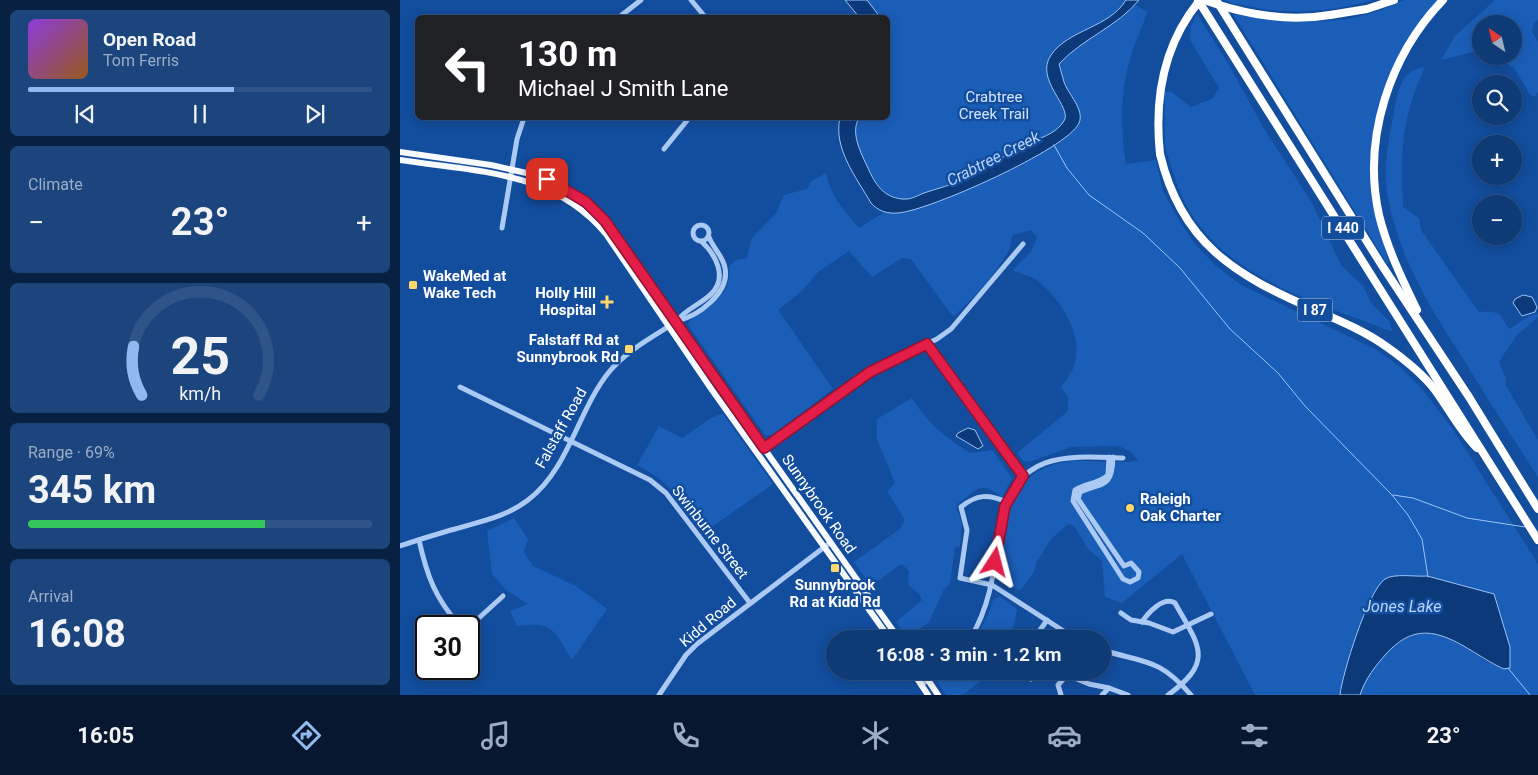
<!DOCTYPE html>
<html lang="en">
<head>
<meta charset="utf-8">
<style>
	:root { --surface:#0e3a76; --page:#1c457e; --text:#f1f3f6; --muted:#9badc5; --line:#2e5488; --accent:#90b9f0 }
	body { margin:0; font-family:Roboto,sans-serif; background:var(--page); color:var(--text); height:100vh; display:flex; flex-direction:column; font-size:19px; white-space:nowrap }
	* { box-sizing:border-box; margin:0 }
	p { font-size:16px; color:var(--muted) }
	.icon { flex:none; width:28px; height:28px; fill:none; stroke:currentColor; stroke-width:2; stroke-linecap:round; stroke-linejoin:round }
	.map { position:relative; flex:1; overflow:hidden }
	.details { display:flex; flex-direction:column; gap:10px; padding:10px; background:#082041; width:400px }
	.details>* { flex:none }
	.hud { position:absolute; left:15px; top:15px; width:475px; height:105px; border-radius:8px; box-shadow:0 2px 12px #0003,0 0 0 1px var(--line); background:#202124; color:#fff; overflow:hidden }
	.needle { width:32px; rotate:325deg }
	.buttons { position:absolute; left:1072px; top:15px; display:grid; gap:10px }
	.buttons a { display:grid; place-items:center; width:50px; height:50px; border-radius:50%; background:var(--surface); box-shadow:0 2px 12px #0003,0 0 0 1px var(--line); font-size:25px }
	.speed { position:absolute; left:15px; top:615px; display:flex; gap:10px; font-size:25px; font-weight:700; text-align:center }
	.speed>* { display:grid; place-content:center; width:65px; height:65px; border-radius:50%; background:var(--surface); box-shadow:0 2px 12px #0003,0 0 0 1px var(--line); line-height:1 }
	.speed .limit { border:2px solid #111; border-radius:8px; background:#fff; color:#111 }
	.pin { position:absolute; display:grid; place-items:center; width:42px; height:42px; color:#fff; margin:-21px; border-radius:10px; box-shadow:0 2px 8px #0006 }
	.me { position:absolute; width:55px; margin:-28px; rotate:9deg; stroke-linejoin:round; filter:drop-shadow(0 0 4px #0008) }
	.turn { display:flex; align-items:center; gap:18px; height:105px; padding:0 20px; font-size:22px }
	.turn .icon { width:65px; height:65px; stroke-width:2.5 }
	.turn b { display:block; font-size:35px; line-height:42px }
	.big { font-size:38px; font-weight:700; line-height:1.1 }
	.details .card { flex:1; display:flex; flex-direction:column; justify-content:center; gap:8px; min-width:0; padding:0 18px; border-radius:8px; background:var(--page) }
	.details .dial { align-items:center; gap:0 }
	.dial svg { height:130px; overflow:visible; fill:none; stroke:var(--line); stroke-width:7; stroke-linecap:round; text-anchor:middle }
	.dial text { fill:var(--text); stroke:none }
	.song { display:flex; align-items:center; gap:15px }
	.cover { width:60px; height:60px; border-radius:8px; background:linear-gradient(135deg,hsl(270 70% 55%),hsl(30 70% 35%)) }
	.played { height:5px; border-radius:2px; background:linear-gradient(90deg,var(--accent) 60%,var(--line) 60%) }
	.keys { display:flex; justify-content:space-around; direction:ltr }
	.heat { display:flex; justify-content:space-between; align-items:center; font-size:28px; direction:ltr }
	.charge { height:8px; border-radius:4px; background:linear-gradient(90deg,#34c759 69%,var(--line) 0) }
	.trip { position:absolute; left:426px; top:630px; width:285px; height:50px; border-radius:25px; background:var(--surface); box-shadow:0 2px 12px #0003,0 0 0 1px var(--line); font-weight:700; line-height:50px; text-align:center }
	.tab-bar { display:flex; height:80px; justify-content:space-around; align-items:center; background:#06172f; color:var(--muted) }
	.tab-bar .icon { width:35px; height:35px }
	.tab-bar .on { color:var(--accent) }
	.tab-bar b { font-size:22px; color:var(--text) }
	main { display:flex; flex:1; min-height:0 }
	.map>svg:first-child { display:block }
	.green { fill:#1b5eb8 }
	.water { fill:#0c397a; stroke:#9cc4f7 }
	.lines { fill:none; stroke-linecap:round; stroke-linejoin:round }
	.stream { stroke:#9cc4f7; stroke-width:1 }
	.minor { stroke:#aacaf4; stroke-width:5 }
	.major { stroke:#f7faff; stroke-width:6 }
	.highway { stroke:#fff; stroke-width:8 }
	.highway-bridge { stroke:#fff; stroke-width:8 }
	.route-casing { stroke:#92132f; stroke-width:12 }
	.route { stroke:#e11d48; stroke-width:9 }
	.poi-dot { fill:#ffd86d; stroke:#134d9e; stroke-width:2 }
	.labels { text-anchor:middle; stroke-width:5; stroke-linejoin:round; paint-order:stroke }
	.shield { fill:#134d9e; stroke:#b8cae2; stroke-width:1 }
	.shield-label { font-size:14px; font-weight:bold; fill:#fff }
	.park-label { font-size:15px; fill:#d3e5fd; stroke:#134d9e }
	.poi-label { font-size:15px; font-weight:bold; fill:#fff; stroke:#134d9e; text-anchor:start }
	.street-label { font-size:15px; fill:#fff; stroke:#134d9e }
	.water-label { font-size:16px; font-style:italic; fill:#b7d4fa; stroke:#134d9e }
</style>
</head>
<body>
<main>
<section class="details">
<div class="card">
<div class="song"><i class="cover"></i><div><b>Open Road</b><p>Tom Ferris</p></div></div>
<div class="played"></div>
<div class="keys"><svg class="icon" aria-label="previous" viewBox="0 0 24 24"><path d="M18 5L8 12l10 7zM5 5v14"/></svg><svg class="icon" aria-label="pause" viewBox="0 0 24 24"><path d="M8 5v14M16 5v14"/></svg><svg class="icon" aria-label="next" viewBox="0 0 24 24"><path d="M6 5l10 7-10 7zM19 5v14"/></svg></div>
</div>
<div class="card"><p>Climate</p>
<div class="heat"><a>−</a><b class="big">23°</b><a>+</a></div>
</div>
<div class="card dial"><svg viewBox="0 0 100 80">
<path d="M14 69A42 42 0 1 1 86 69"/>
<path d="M14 69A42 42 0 0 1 9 39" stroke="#90b9f0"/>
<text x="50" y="56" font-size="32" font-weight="700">25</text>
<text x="50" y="72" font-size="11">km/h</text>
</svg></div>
<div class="card"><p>Range · 69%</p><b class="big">345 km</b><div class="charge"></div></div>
<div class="card"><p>Arrival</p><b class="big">16:08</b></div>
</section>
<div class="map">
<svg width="1138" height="695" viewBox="0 0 1138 695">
	<rect width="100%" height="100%" fill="#134d9e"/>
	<!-- green -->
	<g class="green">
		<path d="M454 0H727L747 12C743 27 735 41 731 56 720 92 720 128 726 164L756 160 763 191 778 219 795 244 816 266 841 285 975 349 999 366 1022 389 1052 428 1138 564V695H960C964 681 974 666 984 656 1021 616 1052 637 1089 663L1107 636 1094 594 1027 576 989 577 968 605 942 681 940 695H855L782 554 722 603 705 597 702 561 689 550 674 526 668 524 651 539 636 563 634 572 620 591 601 582 598 575C606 523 606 467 673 461 695 460 717 464 738 461L731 452 719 446 671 447 629 462 623 461 617 453 668 411V397L661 387C664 382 669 377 672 371 687 338 661 298 635 279 629 275 620 274 613 270L631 252 637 237 631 230 613 235C610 240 612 245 609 250 595 275 574 298 553 317L511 259 502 258 472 277 449 251 418 272 402 291 378 310 433 389 372 435H365L288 325C300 299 331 309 329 266L336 260 347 258 352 238 376 213 384 195 407 189 412 181 426 173C430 196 445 211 459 228L488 210 443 118H488V18L456 17 466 14Z"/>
		<path d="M825 0H973C930 12 890 15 847 6 839 4 830 4 825 0Z"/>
		<path d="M1005 0H1038C1006 36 980 84 973 133 969 159 972 187 976 213 977 224 990 260 988 265L833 14C878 21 928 27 972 13 983 10 994 4 1005 0Z"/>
		<path d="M1095 0H1138V20L1134 23 1132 32 1138 41V92L1135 97 1130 95 1115 69 1096 56H1114V24H1081V50L1041 60 1055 36Z"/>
		<path d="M797 14 829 65 863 127 912 203 941 265 964 287 971 303 989 321 993 332C908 299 803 273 774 175 771 165 766 153 765 143 764 126 765 109 765 93L770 91 791 107 812 99 819 88 790 40 791 26Z"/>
		<path d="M1025 67C1002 116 1000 153 1003 207L1019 218 1021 230 1078 311C1084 313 1094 310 1100 315 1104 319 1104 325 1110 329L1129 316 1138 314V317L1116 336 1099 362 1106 378 1105 384 1138 440V477C1114 440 1090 403 1067 365 1033 312 1000 261 988 198 982 171 989 139 994 112 998 91 1001 70 1025 67Z"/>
		<path d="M512 398C529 425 544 436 570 453L592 450 612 478 602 497C588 488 582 482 568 496 563 500 560 501 556 507L562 523 560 547 555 546 550 584 544 589 529 622 507 638 496 622 522 600 519 594 508 584 509 570 501 564 471 586 454 562 500 529 505 520 487 491 495 483 477 439V419Z"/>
		<path d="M323 414 373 484 306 531C286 505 268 480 237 465L259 426 282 438C295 431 309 416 323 414Z"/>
		<path d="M114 518 128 539 124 552 133 566 176 586 207 609 172 660C154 631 155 621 117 626L110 611 128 604 106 590 92 574 87 531Z"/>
		<path d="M599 596 617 609 614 625 607 639H575L589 613 593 600Z"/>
		<path d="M548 671H589L582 680 562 695H546L538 683 540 677Z"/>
	</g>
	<!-- water -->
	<g class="water">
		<path d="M445 0H467L480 17H459Z"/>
		<path d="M726 0H739C717 27 683 38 659 64 661 70 662 76 664 82 668 94 685 110 679 123 668 149 528 211 498 213 487 214 478 211 471 203 456 177 433 148 440 118H459C450 133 461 153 468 168 475 184 483 197 502 199 510 200 517 196 524 193 538 188 553 185 567 178 587 168 605 155 626 144 639 138 655 135 664 121 673 107 634 80 651 55 669 29 709 28 726 0Z"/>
		<path d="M1123 295 1132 297 1137 307 1135 312 1122 316 1113 303 1115 299Z"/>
		<path d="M568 428 575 430 583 446 578 449 556 436 558 433Z"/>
		<path d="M1027 576 1094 594 1110 647V668L1104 669C1064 651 1028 608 987 653 976 665 965 679 960 695H940C942 675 968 590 985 579 994 573 1016 577 1027 576Z"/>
	</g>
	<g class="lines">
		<!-- stream -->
		<g class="stream">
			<path d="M654 145 667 168 689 195 743 233 780 268 830 329 878 373 905 406 992 495 1008 515 1022 539 1028 577"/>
			<path d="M993 495 1013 498 1067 518 1125 527"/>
			<path d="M1108 668 1130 695"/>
		</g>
		<!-- minor -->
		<g class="minor">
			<path d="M291 0 306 18"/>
			<path d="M218 18 241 0"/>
			<path d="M264 149 289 118"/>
			<circle cx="301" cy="233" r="8"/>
			<path d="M102 228 117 139 124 118"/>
			<path d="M277 321C298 316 330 293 325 268 323 256 313 248 309 237"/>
			<path d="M527 344 623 476"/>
			<path d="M60 387 250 480 266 493 350 603"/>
			<path d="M364 448 470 372 537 339 551 329 623 244"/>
			<path d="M709 457 708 475C698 484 686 483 675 490L673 501 723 579 730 582 738 578 739 572 731 563 724 566 678 499 680 492C704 482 712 488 713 457"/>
			<path d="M607 502C588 494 577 494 561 507L567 530 560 578 592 585 676 639"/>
			<path d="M19 540C27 576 35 598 60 626"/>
			<path d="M0 546C18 540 36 534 55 529 81 521 106 517 128 500 169 469 178 410 209 372 226 351 254 336 276 322 285 309 300 305 311 294 328 278 316 255 302 242"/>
			<path d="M721 613 731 620 749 623 773 632 811 614"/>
			<path d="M742 622C748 613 763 596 775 603 799 646 815 661 768 695"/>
			<path d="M69 627 103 596"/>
			<path d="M69 637 70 638"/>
			<path d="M570 639C593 602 595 560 602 517 619 451 668 456 723 458"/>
			<path d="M634 639 647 620"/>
			<path d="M702 650C745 663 759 658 791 695"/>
			<path d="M624 671 631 679 639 671"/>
			<path d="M521 685 540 671"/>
			<path d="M259 695 286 655 297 644 431 542"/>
			<path d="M661 695 658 685 667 675 689 684 709 688"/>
			<path d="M702 695 709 688 728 695"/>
		</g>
		<!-- major -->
		<g class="major">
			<path d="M0 152 91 165 131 174 168 190 197 212 237 264 327 396 499 639"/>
			<path d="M0 160C76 172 153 170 206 234L312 390 490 639"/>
			<path d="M512 671 528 695"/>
			<path d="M522 671 538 695"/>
		</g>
		<!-- highway -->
		<g class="highway">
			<path d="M798 0 1138 540"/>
			<path d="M816 0 981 264 1069 397 1138 509"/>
			<path d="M930 15 967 9 994 0"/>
			<path d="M760 154C781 243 835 275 913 309 938 320 965 331 987 347 1004 359 1022 373 1035 390 1049 409 1060 431 1077 448"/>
			<path d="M1017 310C1002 279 987 248 979 215 962 138 990 55 1043 0"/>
		</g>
		<!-- highway-bridge -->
		<g class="highway-bridge">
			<path d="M804 0C843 14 888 22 930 15"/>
			<path d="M760 154C754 98 763 45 800 0"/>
		</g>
	</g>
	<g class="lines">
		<!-- route casing -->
		<g class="route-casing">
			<path id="route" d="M147 179 186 202 205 221 364 448 470 372 527 344 623 476 605 506 595 562"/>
		</g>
		<!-- route -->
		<use href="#route" class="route"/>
	</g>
	<!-- markers -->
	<g class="poi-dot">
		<rect x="8" y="280" width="10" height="10" rx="2.5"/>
		<path d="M204.5 294.5h5v5h5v5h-5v5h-5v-5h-5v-5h5z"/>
		<rect x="224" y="344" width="10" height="10" rx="2.5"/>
		<circle cx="730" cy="508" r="5"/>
		<rect x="430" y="563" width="10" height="10" rx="2.5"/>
	</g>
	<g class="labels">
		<!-- shield labels -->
		<g class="shield">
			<rect x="922" y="216.5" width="42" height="23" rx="4"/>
			<rect x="897.5" y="298.5" width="35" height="23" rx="4"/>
		</g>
		<g class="shield-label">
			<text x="943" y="233">I 440</text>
			<text x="915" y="315">I 87</text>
		</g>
		<!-- park labels -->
		<g class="park-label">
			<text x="594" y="102">Crabtree<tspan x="594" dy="17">Creek Trail</tspan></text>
		</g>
		<!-- poi labels -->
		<g class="poi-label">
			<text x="23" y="281">WakeMed at<tspan x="23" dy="17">Wake Tech</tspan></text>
			<text x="196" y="298" text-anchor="end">Holly Hill<tspan x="196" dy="17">Hospital</tspan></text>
			<text x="219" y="345" text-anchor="end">Falstaff Rd at<tspan x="219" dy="17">Sunnybrook Rd</tspan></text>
			<text x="740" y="504">Raleigh<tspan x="740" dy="17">Oak Charter</tspan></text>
			<text x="435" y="590" text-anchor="middle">Sunnybrook<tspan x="435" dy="17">Rd at Kidd Rd</tspan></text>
		</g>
		<!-- street labels -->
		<g class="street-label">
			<text transform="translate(161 428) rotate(-61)" y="5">Falstaff Road</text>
			<text transform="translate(419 504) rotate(55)" y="5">Sunnybrook Road</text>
			<text transform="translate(310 532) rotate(52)" y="5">Swinburne Street</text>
			<text transform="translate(308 622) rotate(-40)" y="5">Kidd Road</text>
		</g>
		<!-- water labels -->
		<g class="water-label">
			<text transform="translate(593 158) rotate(-27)" y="6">Crabtree Creek</text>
			<text x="1002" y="612">Jones Lake</text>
		</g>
	</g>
</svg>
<div class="buttons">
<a><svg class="needle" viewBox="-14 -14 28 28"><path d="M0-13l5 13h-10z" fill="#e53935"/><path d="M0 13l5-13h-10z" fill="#9badc5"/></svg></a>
<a><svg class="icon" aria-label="search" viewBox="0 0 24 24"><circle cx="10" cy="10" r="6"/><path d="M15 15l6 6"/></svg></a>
<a>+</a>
<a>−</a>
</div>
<div class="speed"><div class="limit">30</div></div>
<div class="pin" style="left:147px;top:179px;background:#d93025"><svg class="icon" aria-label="arrive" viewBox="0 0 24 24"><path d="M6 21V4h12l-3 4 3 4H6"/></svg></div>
<svg class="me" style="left:595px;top:562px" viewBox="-20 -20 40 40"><path d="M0-17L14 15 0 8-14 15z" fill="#e11d48" stroke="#fff" stroke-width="4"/></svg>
<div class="trip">16:08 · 3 min · 1.2 km</div>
<div class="hud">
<div class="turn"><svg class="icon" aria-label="left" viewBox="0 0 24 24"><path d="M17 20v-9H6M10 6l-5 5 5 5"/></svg><div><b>130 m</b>Michael J Smith Lane</div></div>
</div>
</div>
</main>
<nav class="tab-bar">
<b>16:05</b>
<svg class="icon on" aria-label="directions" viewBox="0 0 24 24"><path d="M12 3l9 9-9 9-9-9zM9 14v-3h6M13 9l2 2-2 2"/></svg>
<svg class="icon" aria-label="music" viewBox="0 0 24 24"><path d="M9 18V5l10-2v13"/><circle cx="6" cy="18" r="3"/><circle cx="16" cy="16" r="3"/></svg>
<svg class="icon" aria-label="phone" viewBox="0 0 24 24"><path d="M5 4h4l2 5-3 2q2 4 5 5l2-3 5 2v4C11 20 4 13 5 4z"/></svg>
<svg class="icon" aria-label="climate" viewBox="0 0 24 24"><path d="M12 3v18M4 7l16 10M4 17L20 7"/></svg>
<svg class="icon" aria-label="car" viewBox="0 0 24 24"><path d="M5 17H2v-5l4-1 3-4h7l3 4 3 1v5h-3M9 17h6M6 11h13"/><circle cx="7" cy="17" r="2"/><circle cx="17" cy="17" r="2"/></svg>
<svg class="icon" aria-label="filters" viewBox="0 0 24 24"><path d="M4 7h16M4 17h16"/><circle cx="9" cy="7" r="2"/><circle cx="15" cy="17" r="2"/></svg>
<b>23°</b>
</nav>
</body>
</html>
